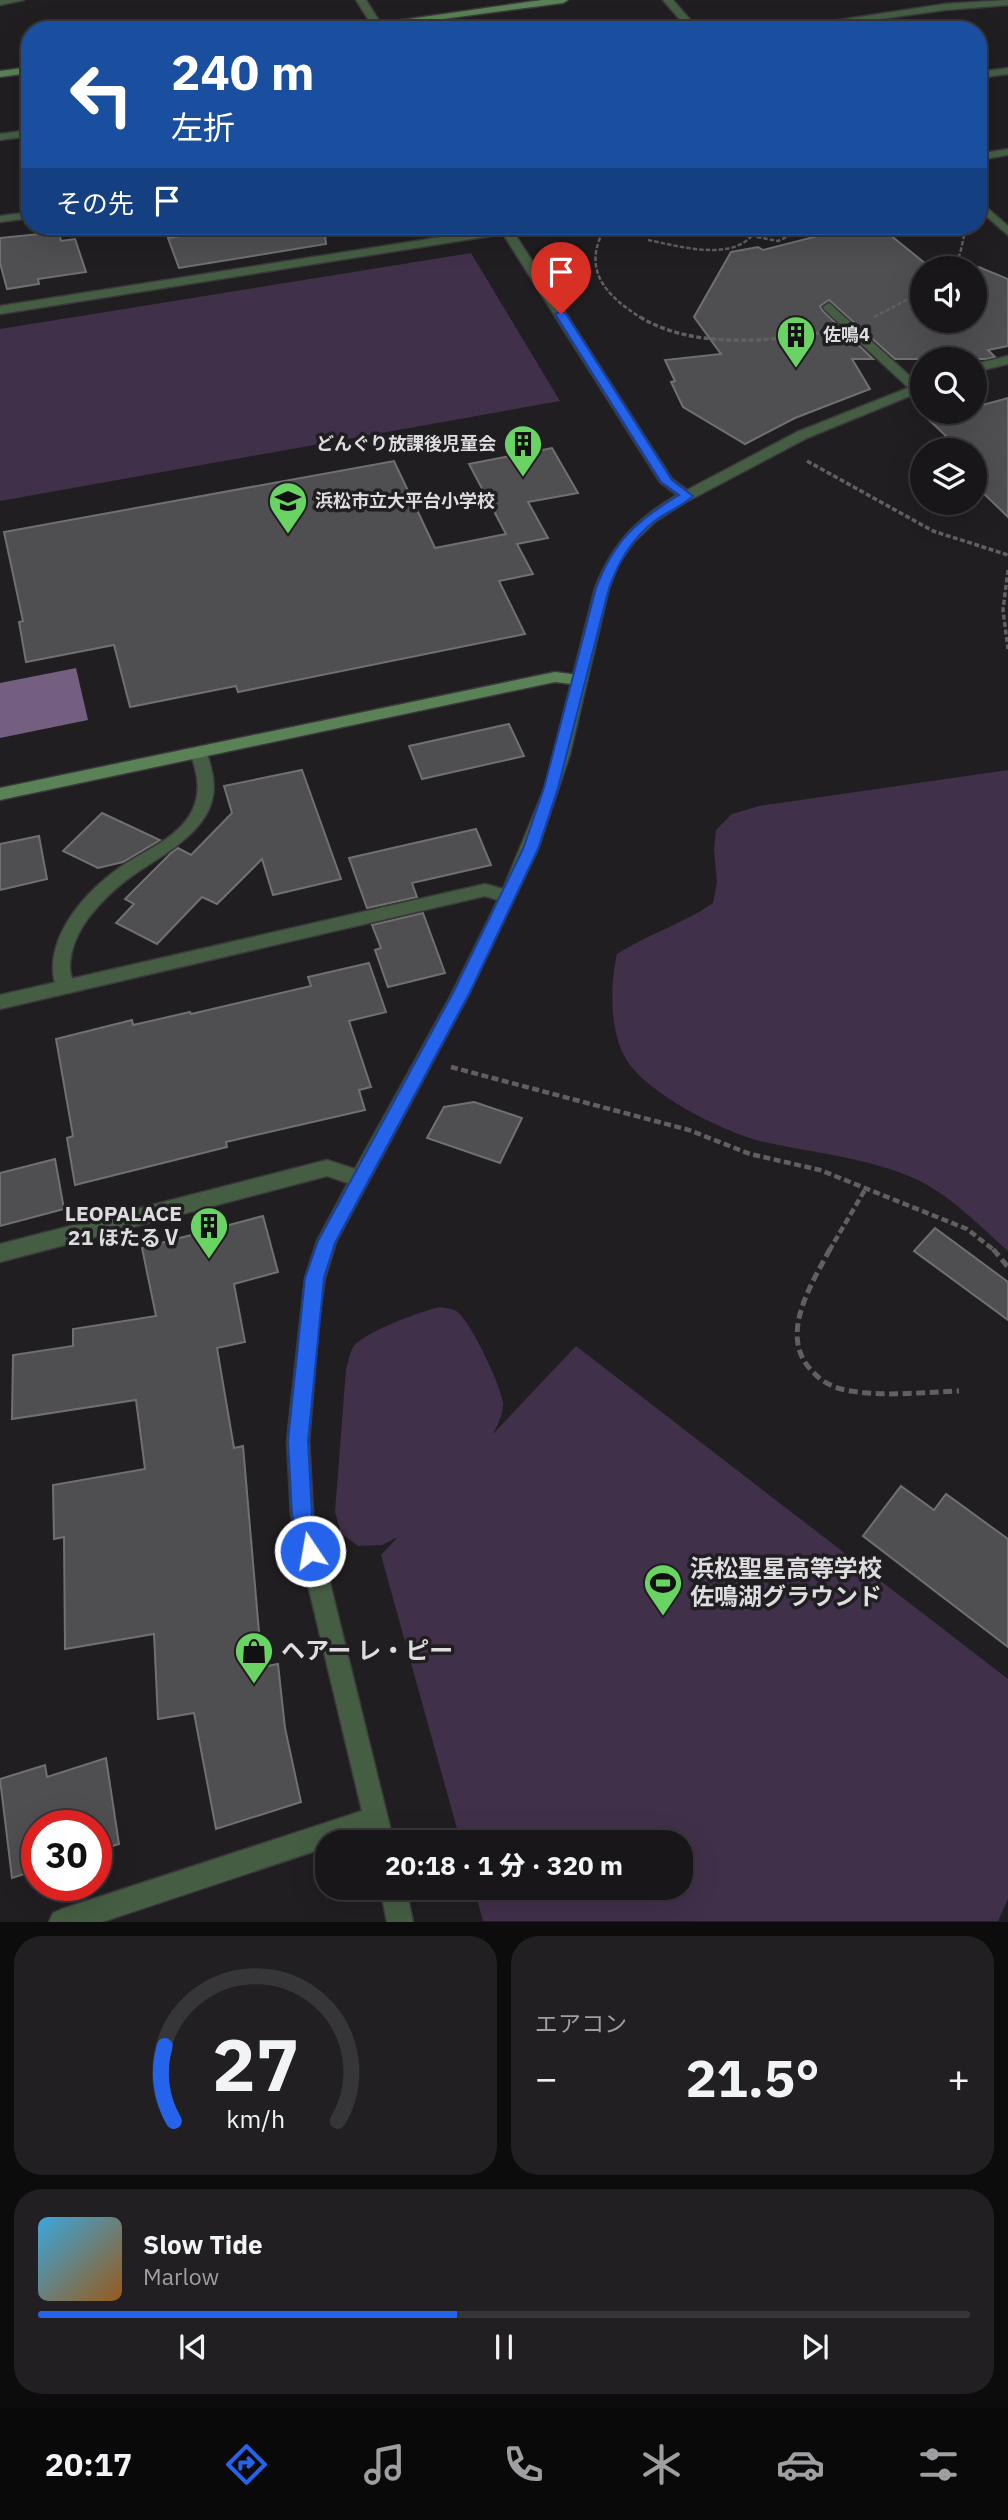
<!DOCTYPE html>
<html lang="ja">
<head>
<meta charset="utf-8">
<style>
	:root { --surface:#181618; --page:#211f21; --text:#f1f3f6; --muted:#9f9fa2; --line:#363537; --accent:#2563eb }
	body { margin:0; font-family:"IBM Plex Sans","Noto Sans JP",sans-serif; background:var(--page); color:var(--text); height:100vh; display:flex; flex-direction:column; font-size:26px; white-space:nowrap }
	* { box-sizing:border-box; margin:0 }
	p { font-size:23px; color:var(--muted) }
	.icon { flex:none; width:38px; height:38px; fill:none; stroke:currentColor; stroke-width:2; stroke-linecap:round; stroke-linejoin:round }
	.map { position:relative; height:1922px; overflow:hidden }
	.panel { display:flex; flex-direction:column; gap:14px; padding:14px; background:#0d0c0d; flex:1 }
	.panel>* { flex:none }
	.guide { position:absolute; left:21px; top:21px; width:966px; height:214px; border-radius:28px; box-shadow:0 7px 28px #0002,0 0 0 2px var(--line); background:#1a4fa0; color:#fff; overflow:hidden }
	.fabs { position:absolute; left:910px; top:256px; display:grid; gap:14px }
	.fabs a { display:grid; place-items:center; width:77px; height:77px; border-radius:50%; background:var(--surface); box-shadow:0 7px 28px #0002,0 0 0 2px var(--line); font-size:35px }
	.speed { position:absolute; left:21px; top:1810px; display:flex; gap:14px; font-size:35px; font-weight:700; text-align:center }
	.speed>* { display:grid; place-content:center; width:91px; height:91px; border-radius:50%; background:var(--surface); box-shadow:0 7px 28px #0002,0 0 0 2px var(--line); line-height:1 }
	.speed .limit { border:10px solid #d22; background:#fff; color:#111 }
	.pin { position:absolute; display:grid; place-items:center; width:60px; height:60px; color:#fff; margin:-72px -30px; border-radius:50% 50% 50% 0; rotate:-45deg; box-shadow:0 0 7px #0007 }
	.pin .icon { rotate:45deg }
	.me { position:absolute; width:77px; margin:-38px; rotate:348deg; stroke-linejoin:round; filter:drop-shadow(0 0 5px #0008) }
	.turn { display:flex; align-items:center; gap:24px; height:147px; padding:0 35px; font-size:32px }
	.turn .icon { width:91px; height:91px; stroke-width:2.5 }
	.turn b { display:block; font-size:49px; line-height:60px }
	.then { display:flex; align-items:center; height:66px; padding:0 35px; background:#0003; gap:14px; font-size:26px }
	.big { font-size:52px; font-weight:800; line-height:1.1 }
	.panel .widget { flex:1; display:flex; flex-direction:column; justify-content:center; gap:10px; min-width:0; padding:0 24px; border-radius:28px; background:var(--page) }
	.panel .dial { align-items:center; gap:0 }
	.dial svg { height:182px; overflow:visible; fill:none; stroke:var(--line); stroke-width:7; stroke-linecap:round; text-anchor:middle }
	.dial text { fill:var(--text); stroke:none }
	.song { display:flex; align-items:center; gap:21px }
	.cover { width:84px; height:84px; border-radius:10px; background:linear-gradient(135deg,hsl(200 70% 55%),hsl(30 70% 35%)) }
	.played { height:7px; border-radius:4px; background:linear-gradient(90deg,var(--accent) 45%,var(--line) 45%) }
	.keys { display:flex; justify-content:space-around; direction:ltr }
	.heat { display:flex; justify-content:space-between; align-items:center; font-size:38px; direction:ltr }
	.panel .tiles { flex:1; display:grid; gap:14px; grid-template-columns:1fr 1fr }
	.widget:last-child { grid-column:span 2 }
	.trip { position:absolute; left:315px; top:1830px; width:378px; height:70px; border-radius:28px; background:var(--surface); box-shadow:0 7px 28px #0002,0 0 0 2px var(--line); font-weight:800; line-height:70px; text-align:center }
	.menu { display:flex; height:112px; justify-content:space-around; align-items:center; background:#0a090a; color:var(--muted) }
	.menu .icon { width:49px; height:49px }
	.menu .active { color:var(--accent) }
	.menu b { font-size:32px; color:var(--text) }
	.map>svg:first-child { display:block }
	.green { fill:#41304a }
	.water { fill:#755f80 }
	.building { fill:#4f4e50; stroke:#706f71; stroke-width:2 }
	.lines { fill:none; stroke-linecap:round; stroke-linejoin:round }
	.lane-casing { stroke:#3a393b; stroke-width:3 }
	.street-casing { stroke:#3a393b; stroke-width:3 }
	.secondary-casing { stroke:#3a393b; stroke-width:3 }
	.path-far3 { stroke:#605f61; stroke-width:2.5; stroke-dasharray:4.5 2; stroke-linecap:butt }
	.path-far2 { stroke:#605f61; stroke-width:3.5; stroke-dasharray:5 2.5; stroke-linecap:butt }
	.path-far1 { stroke:#605f61; stroke-width:4.5; stroke-dasharray:7 3.5; stroke-linecap:butt }
	.path { stroke:#605f61; stroke-width:5; stroke-dasharray:9 4.5; stroke-linecap:butt }
	.lane { fill:#455e43; fill-rule:evenodd }
	.street { fill:#455e43; fill-rule:evenodd }
	.secondary { fill:#5a8256; fill-rule:evenodd }
	.route { fill:#2563eb; stroke:#184099; stroke-width:2 }
	.labels { text-anchor:middle; stroke-width:7; stroke-linejoin:round; paint-order:stroke }
	.far-poi-label { font-size:18px; font-weight:bold; fill:#dddcde; stroke:#201e20; text-anchor:start }
	.poi-label { font-size:21px; font-weight:bold; fill:#dddcde; stroke:#201e20; text-anchor:end }
	.near-poi-label { font-size:24px; font-weight:bold; fill:#dddcde; stroke:#201e20; text-anchor:start }
</style>
</head>
<body>
<div class="map">
<svg width="1008" height="1922" viewBox="0 0 1008 1922">
	<rect width="100%" height="100%" fill="#201e20"/>
	<!-- green -->
	<g class="green">
		<path d="M471 253 560 401 0 501V329Z"/>
		<path d="M1008 770V1251C980 1226 950 1195 916 1179 867 1157 812 1153 760 1141 722 1131 647 1094 626 1059 609 1030 610 985 617 954 648 934 683 924 713 903L717 882 714 850 716 830 732 814 759 806Z"/>
		<path d="M440 1307C444 1308 452 1308 456 1311 469 1318 502 1387 503 1403 503 1415 498 1424 493 1434L576 1346 1008 1679V1899L998 1921H483L474 1888H681V1843H461L381 1555 398 1537 382 1545 358 1546 341 1533 335 1512 346 1369C348 1363 350 1352 353 1347 364 1332 421 1311 440 1307Z"/>
	</g>
	<!-- water -->
	<path class="water" d="M76 668 88 720 0 738V683Z"/>
	<!-- building -->
	<g class="building">
		<path d="M203 226H324L326 244 179 268 168 238 206 232Z"/>
		<path d="M857 226H879L931 268H922V320H975V269L979 267 1008 279V346L988 350 995 357 986 359H895L829 300 820 306 823 311 873 359H852L870 389 795 418 745 444 683 407 671 382 675 381 665 360 721 354 694 317 731 252 758 247 763 250Z"/>
		<path d="M59 232 61 241 75 239 86 272 38 279 39 284 7 289 0 263V238Z"/>
		<path d="M1008 398V517L977 487 975 493V450H938L930 442 947 437 928 419 957 411H975V407Z"/>
		<path d="M552 448 578 493 528 502 548 538 517 544 533 574 499 581 525 634 238 692 236 686 130 707 114 645 26 662 19 622 23 621 4 532 394 461 435 548 506 534 469 464Z"/>
		<path d="M509 724 524 756 422 779 409 746Z"/>
		<path d="M302 770 341 879 273 895 262 859 217 904 202 897 157 944 116 923 134 904 125 899 171 853 178 848 191 855 232 813 224 786Z"/>
		<path d="M102 813 160 840 123 862 98 868 63 851Z"/>
		<path d="M476 829 491 865 412 883 417 897 367 908 349 858Z"/>
		<path d="M39 836 47 879 0 890V844Z"/>
		<path d="M423 913 445 973 388 987 375 950 381 948 372 925Z"/>
		<path d="M369 963 386 1012 349 1021 371 1087 359 1090 365 1110 226 1142 227 1147 75 1185 67 1138 73 1136 56 1039 132 1020 133 1025 190 1012 191 1014 311 986 308 977Z"/>
		<path d="M474 1102 522 1118 500 1163 427 1138 444 1107Z"/>
		<path d="M55 1159 64 1209 0 1226V1173Z"/>
		<path d="M263 1216 278 1272 234 1284 245 1342 217 1348 234 1448 243 1446 262 1667 278 1664 285 1728 301 1802 216 1829 194 1713 158 1719 154 1634 65 1649 64 1537 54 1539 53 1485 145 1469 136 1400 12 1419 13 1355 73 1346V1329L156 1316 142 1248Z"/>
		<path d="M935 1228 1008 1282V1320L914 1251Z"/>
		<path d="M901 1486 934 1510 946 1494 1008 1539V1647L863 1536Z"/>
		<path d="M106 1758 119 1844 96 1851V1825H37V1870L12 1878 0 1779 45 1765 47 1777Z"/>
	</g>
	<g class="lines">
		<!-- lane casing -->
		<g class="lane-casing">
			<g id="lane">
				<path d="M829 303 921 386V392H913L825 310 823 307Z"/>
				<path d="M198 747C207 749 209 759 211 768 227 824 169 850 132 876 116 887 101 902 89 917 78 932 70 949 70 967 70 976 76 985 71 993H59C50 976 52 958 58 941 69 912 93 887 119 868 144 850 184 837 195 804 201 786 196 770 190 752Z"/>
			</g>
		</g>
		<!-- street casing -->
		<g class="street-casing">
			<g id="street">
				<path d="M0 0H24L0 5Z"/>
				<path d="M356 0H366L385 30H375Z"/>
				<path d="M663 0H673L699 30H689Z"/>
				<path d="M1008 0V5L945 10 801 30H773L945 4Z"/>
				<path d="M1008 68V74L978 78V72Z"/>
				<path d="M30 130V136L0 140V134Z"/>
				<path d="M1008 149V155L978 160V154Z"/>
				<path d="M978 200 1008 226V235L978 209Z"/>
				<path d="M30 212V218L0 222V216Z"/>
				<path d="M499 226 511 228 672 479 687 490 797 432 918 384 922 383V391L807 438 684 503 656 521 634 542 619 563 609 588 570 754 538 849 467 998 336 1242 325 1278 319 1318 309 1441 313 1514 394 1843H369L367 1834 341 1843H327V1847L102 1922H49L53 1913 62 1909 362 1811 291 1514 287 1441 305 1278 317 1241 348 1183 327 1176 0 1262V1244L327 1160 355 1169 450 997 498 900 485 896 0 1009V995L485 884 503 889 545 787 595 588C612 544 636 519 677 495L660 482 503 234 0 314V306L499 228Z"/>
				<path d="M1008 356V364L975 372V364Z"/>
				<path d="M380 1888H406L413 1922H387Z"/>
			</g>
		</g>
		<!-- secondary casing -->
		<g class="secondary-casing">
			<g id="secondary">
				<path d="M542 0H568L563 3 361 30H332Z"/>
				<path d="M30 67V73L0 77V71Z"/>
				<path d="M555 672 579 675 587 680 579 685 555 682 0 800V788Z"/>
			</g>
		</g>
		<!-- path-far3 -->
		<g class="path-far3">
			<path d="M579 226 603 230"/>
			<path d="M606 226C580 270 606 296 643 319"/>
			<path d="M754 226 752 230 757 237 778 241 793 234 788 226"/>
			<path d="M648 240C678 246 732 262 753 234"/>
			<path d="M950 268 960 254 966 227"/>
			<path d="M874 317 922 292"/>
		</g>
		<!-- path-far2 -->
		<g class="path-far2">
			<path d="M640 317C691 348 763 342 819 333"/>
			<path d="M807 461 933 531 1008 555"/>
			<path d="M1008 570 1003 610 1008 649"/>
		</g>
		<!-- path-far1 -->
		<g class="path-far1">
			<path d="M451 1067 689 1130 750 1154 820 1170 967 1229 995 1251"/>
			<path d="M829 1251 866 1188"/>
		</g>
		<!-- path -->
		<g class="path">
			<path d="M830 1249C811 1285 777 1337 813 1372 823 1383 836 1389 851 1391 886 1397 923 1392 959 1391"/>
			<path d="M993 1249 1008 1267"/>
		</g>
		<!-- lane -->
		<use href="#lane" class="lane"/>
		<!-- street -->
		<use href="#street" class="street"/>
		<!-- secondary -->
		<use href="#secondary" class="secondary"/>
	</g>
	<!-- route -->
	<path class="route" d="M561 311 566 314 672 480 693 496C683 506 668 511 656 520 632 538 619 561 609 588L558 788 538 849 470 992 335 1243 324 1278 308 1441 312 1514 320 1551 317 1558 310 1561 302 1558 292 1514 288 1441 305 1278 318 1241 454 991 523 849 544 788 596 588C614 541 636 521 679 495L661 482 555 314Z"/>
	<!-- icons -->
	<defs>
		<g id="building-pin" transform="scale(2.0125)"><path d="M0 17L-7.5 6A9.5 9.5 0 1 1 7.5 6Z" fill="#69d464" stroke="#201e20"/><path d="M-4-6H4V6H1V3H-1V6H-4ZM-2.5-4.3h1.7v1.8h-1.7ZM.8-4.3h1.7v1.8H.8ZM-2.5-1h1.7V.8h-1.7ZM.8-1h1.7V.8H.8Z" fill="#111"/></g>
		<g id="school-pin" transform="scale(2.0125)"><path d="M0 17L-7.5 6A9.5 9.5 0 1 1 7.5 6Z" fill="#69d464" stroke="#201e20"/><path d="M0-5L7-2L0 1L-7-2ZM-4 1L0 2.5L4 1V4Q0 6-4 4Z" fill="#111"/></g>
		<g id="stadium-pin" transform="scale(2.0125)"><path d="M0 17L-7.5 6A9.5 9.5 0 1 1 7.5 6Z" fill="#69d464" stroke="#201e20"/><path d="M0-5a6.5 5 0 1 0 0 10a6.5 5 0 1 0 0-10ZM-3.5-1.8h7v3.6h-7Z" fill="#111"/></g>
		<g id="shop-pin" transform="scale(2.0125)"><path d="M0 17L-7.5 6A9.5 9.5 0 1 1 7.5 6Z" fill="#69d464" stroke="#201e20"/><path d="M-5-2.5h2.3a2.7 3.5 0 0 1 5.4 0H5L5.5 6h-11ZM-1.5-2.5h3a1.5 2.3 0 0 0-3 0Z" fill="#111"/></g>
	</defs>
	<g fill-rule="evenodd">
		<use href="#building-pin" x="796" y="335"/>
		<use href="#building-pin" x="523" y="444"/>
		<use href="#school-pin" x="288" y="501"/>
		<use href="#building-pin" x="209" y="1226"/>
		<use href="#stadium-pin" x="663" y="1583"/>
		<use href="#shop-pin" x="254" y="1651"/>
	</g>
	<g class="labels">
		<!-- far-poi labels -->
		<g class="far-poi-label">
			<text x="823" y="341">佐鳴4</text>
			<text x="496" y="450" text-anchor="end">どんぐり放課後児童会</text>
			<text x="315" y="507">浜松市立大平台小学校</text>
		</g>
		<!-- poi labels -->
		<g class="poi-label">
			<text x="182" y="1221">LEOPALACE<tspan x="182" dy="24">21 ほたるⅤ</tspan></text>
		</g>
		<!-- near-poi labels -->
		<g class="near-poi-label">
			<text x="690" y="1577">浜松聖星高等学校<tspan x="690" dy="28">佐鳴湖グラウンド</tspan></text>
			<text x="281" y="1659">ヘアー レ・ピー</text>
		</g>
	</g>
</svg>
<div class="fabs">
<a><svg class="icon" aria-label="sound" viewBox="0 0 24 24"><path d="M4 9h4l5-4v14l-5-4H4zM17 9q2 3 0 6"/></svg></a>
<a><svg class="icon" aria-label="search" viewBox="0 0 24 24"><circle cx="10" cy="10" r="6"/><path d="M15 15l6 6"/></svg></a>
<a><svg class="icon" aria-label="layers" viewBox="0 0 24 24"><path d="M12 4l9 5-9 5-9-5zM3 14l9 5 9-5"/></svg></a>
</div>
<div class="speed"><div class="limit">30</div></div>
<div class="pin" style="left:561px;top:314px;background:#d93025"><svg class="icon" aria-label="arrive" viewBox="0 0 24 24"><path d="M6 21V4h12l-3 4 3 4H6"/></svg></div>
<svg class="me" style="left:310px;top:1551px" viewBox="-20 -20 40 40"><circle r="17" fill="#2563eb" stroke="#fff" stroke-width="3"/><path d="M0-11L8 9 0 5-8 9z" fill="#fff"/></svg>
<div class="trip">20:18 · 1 分 · 320 m</div>
<div class="guide">
<div class="turn"><svg class="icon" aria-label="left" viewBox="0 0 24 24"><path d="M17 20v-9H6M10 6l-5 5 5 5"/></svg><div><b>240 m</b>左折</div></div>
<div class="then">その先<svg class="icon" aria-label="arrive" viewBox="0 0 24 24"><path d="M6 21V4h12l-3 4 3 4H6"/></svg></div>
</div>
</div>
<section class="panel">
<div class="tiles">
<div class="widget dial"><svg viewBox="0 0 100 80">
<path d="M14 69A42 42 0 1 1 86 69"/>
<path d="M14 69A42 42 0 0 1 10 36" stroke="#2563eb"/>
<text x="50" y="56" font-size="32" font-weight="700">27</text>
<text x="50" y="72" font-size="11">km/h</text>
</svg></div>
<div class="widget"><p>エアコン</p>
<div class="heat"><a>−</a><b class="big">21.5°</b><a>+</a></div>
</div>
<div class="widget">
<div class="song"><i class="cover"></i><div><b>Slow Tide</b><p>Marlow</p></div></div>
<div class="played"></div>
<div class="keys"><svg class="icon" aria-label="previous" viewBox="0 0 24 24"><path d="M18 5L8 12l10 7zM5 5v14"/></svg><svg class="icon" aria-label="pause" viewBox="0 0 24 24"><path d="M8 5v14M16 5v14"/></svg><svg class="icon" aria-label="next" viewBox="0 0 24 24"><path d="M6 5l10 7-10 7zM19 5v14"/></svg></div>
</div>
</div>
</section>
<nav class="menu">
<b>20:17</b>
<svg class="icon active" aria-label="directions" viewBox="0 0 24 24"><path d="M12 3l9 9-9 9-9-9zM9 14v-3h6M13 9l2 2-2 2"/></svg>
<svg class="icon" aria-label="music" viewBox="0 0 24 24"><path d="M9 18V5l10-2v13"/><circle cx="6" cy="18" r="3"/><circle cx="16" cy="16" r="3"/></svg>
<svg class="icon" aria-label="phone" viewBox="0 0 24 24"><path d="M5 4h4l2 5-3 2q2 4 5 5l2-3 5 2v4C11 20 4 13 5 4z"/></svg>
<svg class="icon" aria-label="climate" viewBox="0 0 24 24"><path d="M12 3v18M4 7l16 10M4 17L20 7"/></svg>
<svg class="icon" aria-label="car" viewBox="0 0 24 24"><path d="M5 17H2v-5l4-1 3-4h7l3 4 3 1v5h-3M9 17h6M6 11h13"/><circle cx="7" cy="17" r="2"/><circle cx="17" cy="17" r="2"/></svg>
<svg class="icon" aria-label="filters" viewBox="0 0 24 24"><path d="M4 7h16M4 17h16"/><circle cx="9" cy="7" r="2"/><circle cx="15" cy="17" r="2"/></svg>
</nav>
</body>
</html>
